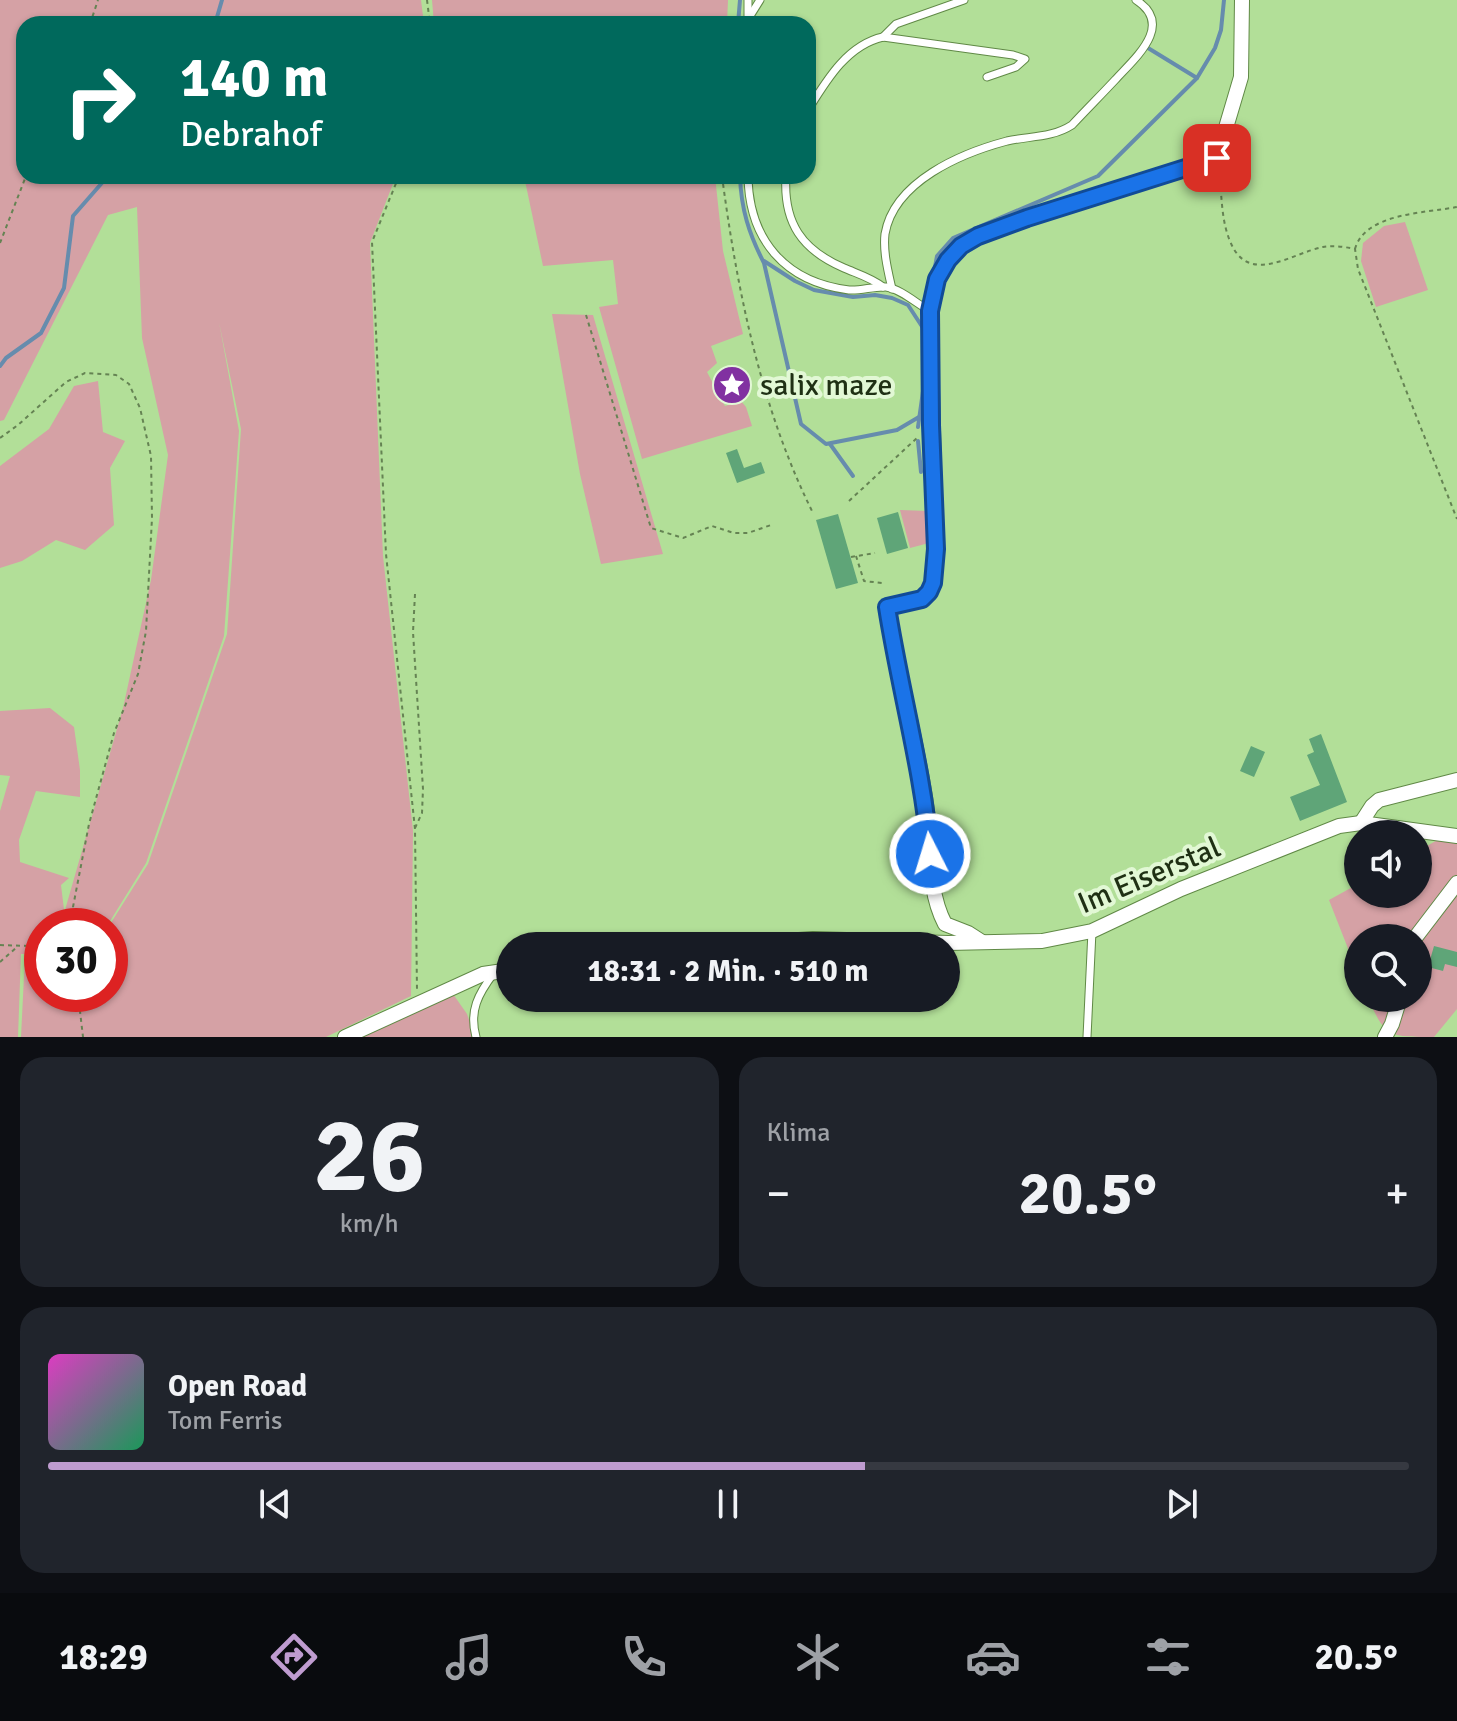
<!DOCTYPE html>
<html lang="de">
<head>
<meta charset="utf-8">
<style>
	:root { --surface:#171b24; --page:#20242c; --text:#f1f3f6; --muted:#9ea1a6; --line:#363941; --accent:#bf9cd0 }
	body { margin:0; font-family:Signika,sans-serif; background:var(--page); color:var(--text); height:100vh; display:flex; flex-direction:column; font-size:30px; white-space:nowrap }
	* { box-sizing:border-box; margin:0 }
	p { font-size:26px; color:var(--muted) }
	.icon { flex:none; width:44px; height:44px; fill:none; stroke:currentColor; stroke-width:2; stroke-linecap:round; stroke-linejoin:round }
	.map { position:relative; height:1037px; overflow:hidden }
	.drawer { display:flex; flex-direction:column; gap:20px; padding:20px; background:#0d0f14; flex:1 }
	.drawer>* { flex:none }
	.guide { position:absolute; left:16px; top:16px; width:800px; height:168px; border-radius:24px; box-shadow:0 2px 6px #0004; background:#00695c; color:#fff; overflow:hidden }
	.controls { position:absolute; left:1344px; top:820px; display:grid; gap:16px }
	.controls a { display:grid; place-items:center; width:88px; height:88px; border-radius:50%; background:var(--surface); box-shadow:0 2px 6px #0004; font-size:40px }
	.speed { position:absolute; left:24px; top:908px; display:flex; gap:16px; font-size:40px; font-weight:700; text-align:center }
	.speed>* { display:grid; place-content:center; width:104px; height:104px; border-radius:50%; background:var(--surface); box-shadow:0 2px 6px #0004; line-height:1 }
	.speed .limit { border:12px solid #d22; background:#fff; color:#111 }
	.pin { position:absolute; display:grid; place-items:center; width:68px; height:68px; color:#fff; margin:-34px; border-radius:16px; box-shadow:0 4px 12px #0006 }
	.me { position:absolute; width:88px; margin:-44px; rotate:355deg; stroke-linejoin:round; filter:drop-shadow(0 0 6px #0008) }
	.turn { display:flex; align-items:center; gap:28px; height:168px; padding:0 32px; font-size:36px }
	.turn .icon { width:104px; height:104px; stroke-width:2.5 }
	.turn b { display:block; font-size:56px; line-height:68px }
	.big { font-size:60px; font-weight:700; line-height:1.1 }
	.drawer .tile { flex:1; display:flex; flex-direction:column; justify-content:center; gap:12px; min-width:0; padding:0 28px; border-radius:24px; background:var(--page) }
	.drawer .dial { align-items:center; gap:0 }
	.dial b { font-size:104px; line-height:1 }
	.song { display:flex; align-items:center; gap:24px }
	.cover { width:96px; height:96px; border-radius:12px; background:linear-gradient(135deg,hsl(310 70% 55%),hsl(150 70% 35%)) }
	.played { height:8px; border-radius:4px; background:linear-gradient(90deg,var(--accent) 60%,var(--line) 60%) }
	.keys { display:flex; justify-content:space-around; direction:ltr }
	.heat { display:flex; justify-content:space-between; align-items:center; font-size:44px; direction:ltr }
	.drawer .tiles { flex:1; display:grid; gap:20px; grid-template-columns:1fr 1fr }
	.tile:last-child { grid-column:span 2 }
	.trip { position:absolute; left:496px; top:932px; width:464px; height:80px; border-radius:40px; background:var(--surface); box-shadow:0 2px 6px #0004; font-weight:700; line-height:80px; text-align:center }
	.dock { display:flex; height:128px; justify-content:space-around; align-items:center; background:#090b0e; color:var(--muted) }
	.dock .icon { width:56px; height:56px }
	.dock .current { color:var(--accent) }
	.dock b { font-size:36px; color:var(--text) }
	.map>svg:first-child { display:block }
	.green { fill:#d5a1a5 }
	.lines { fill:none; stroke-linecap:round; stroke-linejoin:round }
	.stream { stroke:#668cad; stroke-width:4 }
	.building { fill:#5fa578 }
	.lane-casing { stroke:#608946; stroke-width:9 }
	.street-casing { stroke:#608946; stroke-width:16 }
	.path { stroke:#658353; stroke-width:2; stroke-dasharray:4 4; stroke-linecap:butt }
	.lane { stroke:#fff; stroke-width:7 }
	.street { stroke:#fff; stroke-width:14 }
	.route-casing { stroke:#114b97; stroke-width:20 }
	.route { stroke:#1a73e8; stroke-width:14 }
	.labels { text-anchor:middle; stroke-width:8; stroke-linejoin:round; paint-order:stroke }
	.poi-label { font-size:30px; fill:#1f3014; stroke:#e2f8d5; text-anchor:start }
	.street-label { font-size:30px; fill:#1f3014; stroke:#e2f8d5 }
</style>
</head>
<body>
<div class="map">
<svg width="1457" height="1037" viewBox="0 0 1457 1037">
	<rect width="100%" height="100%" fill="#b2df98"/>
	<!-- green -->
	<g class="green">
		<path d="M0 0H421L424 24H24V176H396L370 243 383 556 413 831 411 996 326 1037H21L25 956H42V994H110L109 926 148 864 227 634 241 429 219 322 239 431 224 636 146 863 107 926H69L65 910 123 708 151 580 168 455 142 338 137 207 108 215 4 420 0 421Z"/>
		<path d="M432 0H728L727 24H434Z"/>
		<path d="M524 176H715L723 251 743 334 711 346 717 363 707 372 725 406 741 401 746 407 752 426 642 459 599 307 618 304 613 260 543 266Z"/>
		<path d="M1405 222 1428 290 1376 307 1361 261 1363 243 1384 226Z"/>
		<path d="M552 314 593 315 663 554 601 564 580 474Z"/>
		<path d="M98 381 103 432 125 441 110 468 114 525 85 550 56 540 22 561 0 568V466L49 429 74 386Z"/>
		<path d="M900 510 928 511 929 543 910 548Z"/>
		<path d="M50 708 74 727 80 770V797L36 791 19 840 20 862 69 878 61 885 66 926H42V954H21L18 1037H0V811L10 776 0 775V711Z"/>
		<path d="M1457 829V1009L1434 1037C1389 1037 1385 1037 1368 998H1418V938H1358V974L1329 900 1358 884V894H1418V851Z"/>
		<path d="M453 994 467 1014 475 1037H361Z"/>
	</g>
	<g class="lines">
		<!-- stream -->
		<g class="stream">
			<path d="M215 24 222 0"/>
			<path d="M738 24 740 0"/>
			<path d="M1148 48 1197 78"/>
			<path d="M740 176C741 209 749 234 764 263L801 424 826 444 897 430 919 417"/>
			<path d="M764 261 795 281 814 290 853 297 875 295 892 298 908 305 923 328 924 384 918 427"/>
			<path d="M934 272 937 256 953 238 1098 176 1197 78 1215 48 1221 30 1224 0"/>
			<path d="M0 366 6 358 41 333 64 288 73 216 108 176"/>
			<path d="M918 441 921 472"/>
			<path d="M830 444 853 476"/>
		</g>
	</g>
	<!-- building -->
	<g class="building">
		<path d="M737 449 744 468 761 462 765 473 737 483 726 453Z"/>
		<path d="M898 512 908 548 887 554 877 518Z"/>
		<path d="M838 514 858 583 836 589 816 520Z"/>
		<path d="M1321 734 1347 802 1300 821 1290 797 1320 785 1307 755 1314 752 1309 739Z"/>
		<path d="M1251 746 1265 752 1254 777 1240 771Z"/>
		<path d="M1434 946 1457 952V967L1445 964 1443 971 1428 967Z"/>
	</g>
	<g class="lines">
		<!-- lane casing -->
		<g class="lane-casing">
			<g id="lane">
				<path d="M750 16 760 0"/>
				<path d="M748 24V0"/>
				<path d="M883 37 896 24 964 0"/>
				<path d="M808 110C826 81 847 45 883 37L1013 55 1025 59 1016 67 987 77"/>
				<path d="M748 176C749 240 785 282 849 290 861 291 874 286 886 287 901 289 917 304 930 311"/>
				<path d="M786 176C783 223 802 250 844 268 858 274 872 278 883 287"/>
				<path d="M892 289C888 271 883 252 885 234 894 181 962 153 1007 141 1029 136 1052 138 1072 125 1086 110 1101 95 1115 80 1135 58 1175 25 1136 0"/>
				<path d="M476 1037C469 1011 478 994 494 973"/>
				<path d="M1087 1037 1092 931"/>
			</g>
		</g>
		<!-- street casing -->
		<g class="street-casing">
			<g id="street">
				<path d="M1361 823 1372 806 1379 800 1457 780"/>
				<path d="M1415 938 1457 883"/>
				<path d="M982 942 968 933 945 924C926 888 932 843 926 803 916 737 898 673 887 607 935 599 932 595 936 549L930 311C935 287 940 262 961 246 985 227 1023 219 1052 210 1107 192 1162 175 1217 158L1241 77 1242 0"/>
				<path d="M709 946 813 939 948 943 1042 941 1092 931 1181 889 1339 826 1361 823 1457 836"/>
				<path d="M345 1037 483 974 510 970"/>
				<path d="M1385 1037 1392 1024 1400 998"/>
			</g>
		</g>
		<!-- path -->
		<g class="path">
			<path d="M427 0 430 24"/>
			<path d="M90 24 98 0"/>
			<path d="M1219 172C1222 195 1221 220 1230 241 1248 287 1292 253 1323 247 1334 245 1345 247 1355 249L1358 269 1457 519"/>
			<path d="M399 176 372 242 386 554 415 829 417 991"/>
			<path d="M722 176C737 290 761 408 812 511"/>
			<path d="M0 243 26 176"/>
			<path d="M1355 249C1365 213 1425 213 1457 207"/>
			<path d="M586 315 651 528 683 538 712 526 734 533H748L771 525"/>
			<path d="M0 438 18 425 66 382 85 373 116 375 129 384 140 408 151 456 152 518 146 631 138 674 114 733 89 824 73 907V926"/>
			<path d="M849 501 918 437"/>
			<path d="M856 556 864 581 882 583"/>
			<path d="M851 557 875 553"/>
			<path d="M415 594 413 632 423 789 422 813 415 828"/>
			<path d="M0 945 31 946 42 957"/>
			<path d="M0 962 17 947"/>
			<path d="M78 994 83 1037"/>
		</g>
		<!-- lane -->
		<use href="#lane" class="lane"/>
		<!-- street -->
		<use href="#street" class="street"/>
	</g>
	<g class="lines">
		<!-- route casing -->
		<g class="route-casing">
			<path id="route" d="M930 854C923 771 900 690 887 607L922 599 929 592 933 583 936 549 931 425 930 311 937 279 948 260 961 246 978 236 1027 218 1217 158"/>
		</g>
		<!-- route -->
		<use href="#route" class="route"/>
	</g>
	<!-- icons -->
	<defs>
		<g id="sight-disc" transform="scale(2)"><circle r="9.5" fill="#8131a1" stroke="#e2f8d5"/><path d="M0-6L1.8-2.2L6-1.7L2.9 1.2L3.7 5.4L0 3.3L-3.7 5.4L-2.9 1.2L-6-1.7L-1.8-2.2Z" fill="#fff"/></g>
	</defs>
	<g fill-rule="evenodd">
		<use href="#sight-disc" x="732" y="385"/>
	</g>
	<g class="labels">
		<!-- poi labels -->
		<g class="poi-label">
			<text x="760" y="395">salix maze</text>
		</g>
		<!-- street labels -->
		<g class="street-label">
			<text transform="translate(1149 875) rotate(-23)" y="10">Im Eiserstal</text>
		</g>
	</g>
</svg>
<div class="controls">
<a><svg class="icon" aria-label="sound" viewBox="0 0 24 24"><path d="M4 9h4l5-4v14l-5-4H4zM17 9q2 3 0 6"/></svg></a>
<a><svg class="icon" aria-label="search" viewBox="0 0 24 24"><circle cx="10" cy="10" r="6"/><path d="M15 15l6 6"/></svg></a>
</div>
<div class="speed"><div class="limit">30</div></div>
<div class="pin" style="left:1217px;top:158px;background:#d93025"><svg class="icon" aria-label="arrive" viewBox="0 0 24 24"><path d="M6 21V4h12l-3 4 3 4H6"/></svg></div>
<svg class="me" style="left:930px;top:854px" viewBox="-20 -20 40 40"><circle r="17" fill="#1a73e8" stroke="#fff" stroke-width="3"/><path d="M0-11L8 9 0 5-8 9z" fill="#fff"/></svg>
<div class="trip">18:31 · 2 Min. · 510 m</div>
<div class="guide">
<div class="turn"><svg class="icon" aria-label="right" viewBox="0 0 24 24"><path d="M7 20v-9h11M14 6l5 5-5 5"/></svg><div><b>140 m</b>Debrahof</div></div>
</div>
</div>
<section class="drawer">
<div class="tiles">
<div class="tile dial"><b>26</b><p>km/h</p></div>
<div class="tile"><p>Klima</p>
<div class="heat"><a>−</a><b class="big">20.5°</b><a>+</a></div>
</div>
<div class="tile">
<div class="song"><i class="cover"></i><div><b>Open Road</b><p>Tom Ferris</p></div></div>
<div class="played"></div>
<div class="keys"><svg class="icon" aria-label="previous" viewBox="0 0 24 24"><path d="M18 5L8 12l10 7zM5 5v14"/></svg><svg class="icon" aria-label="pause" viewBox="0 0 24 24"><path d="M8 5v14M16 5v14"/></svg><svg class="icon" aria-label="next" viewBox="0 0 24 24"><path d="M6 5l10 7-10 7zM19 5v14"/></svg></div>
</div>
</div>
</section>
<nav class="dock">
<b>18:29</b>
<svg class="icon current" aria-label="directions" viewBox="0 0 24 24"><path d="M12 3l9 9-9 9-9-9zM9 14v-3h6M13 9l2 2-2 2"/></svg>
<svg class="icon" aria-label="music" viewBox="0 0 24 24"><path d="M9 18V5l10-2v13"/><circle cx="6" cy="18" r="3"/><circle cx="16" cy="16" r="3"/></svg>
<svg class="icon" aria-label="phone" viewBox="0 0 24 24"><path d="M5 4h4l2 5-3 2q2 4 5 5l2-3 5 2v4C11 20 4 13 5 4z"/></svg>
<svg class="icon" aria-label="climate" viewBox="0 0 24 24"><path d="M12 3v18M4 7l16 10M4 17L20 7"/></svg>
<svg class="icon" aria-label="car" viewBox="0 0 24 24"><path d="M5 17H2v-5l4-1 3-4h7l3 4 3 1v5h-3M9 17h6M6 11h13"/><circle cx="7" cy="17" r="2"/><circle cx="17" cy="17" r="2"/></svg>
<svg class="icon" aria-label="filters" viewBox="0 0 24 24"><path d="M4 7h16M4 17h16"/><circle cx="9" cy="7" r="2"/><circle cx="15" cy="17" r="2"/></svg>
<b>20.5°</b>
</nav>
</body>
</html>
